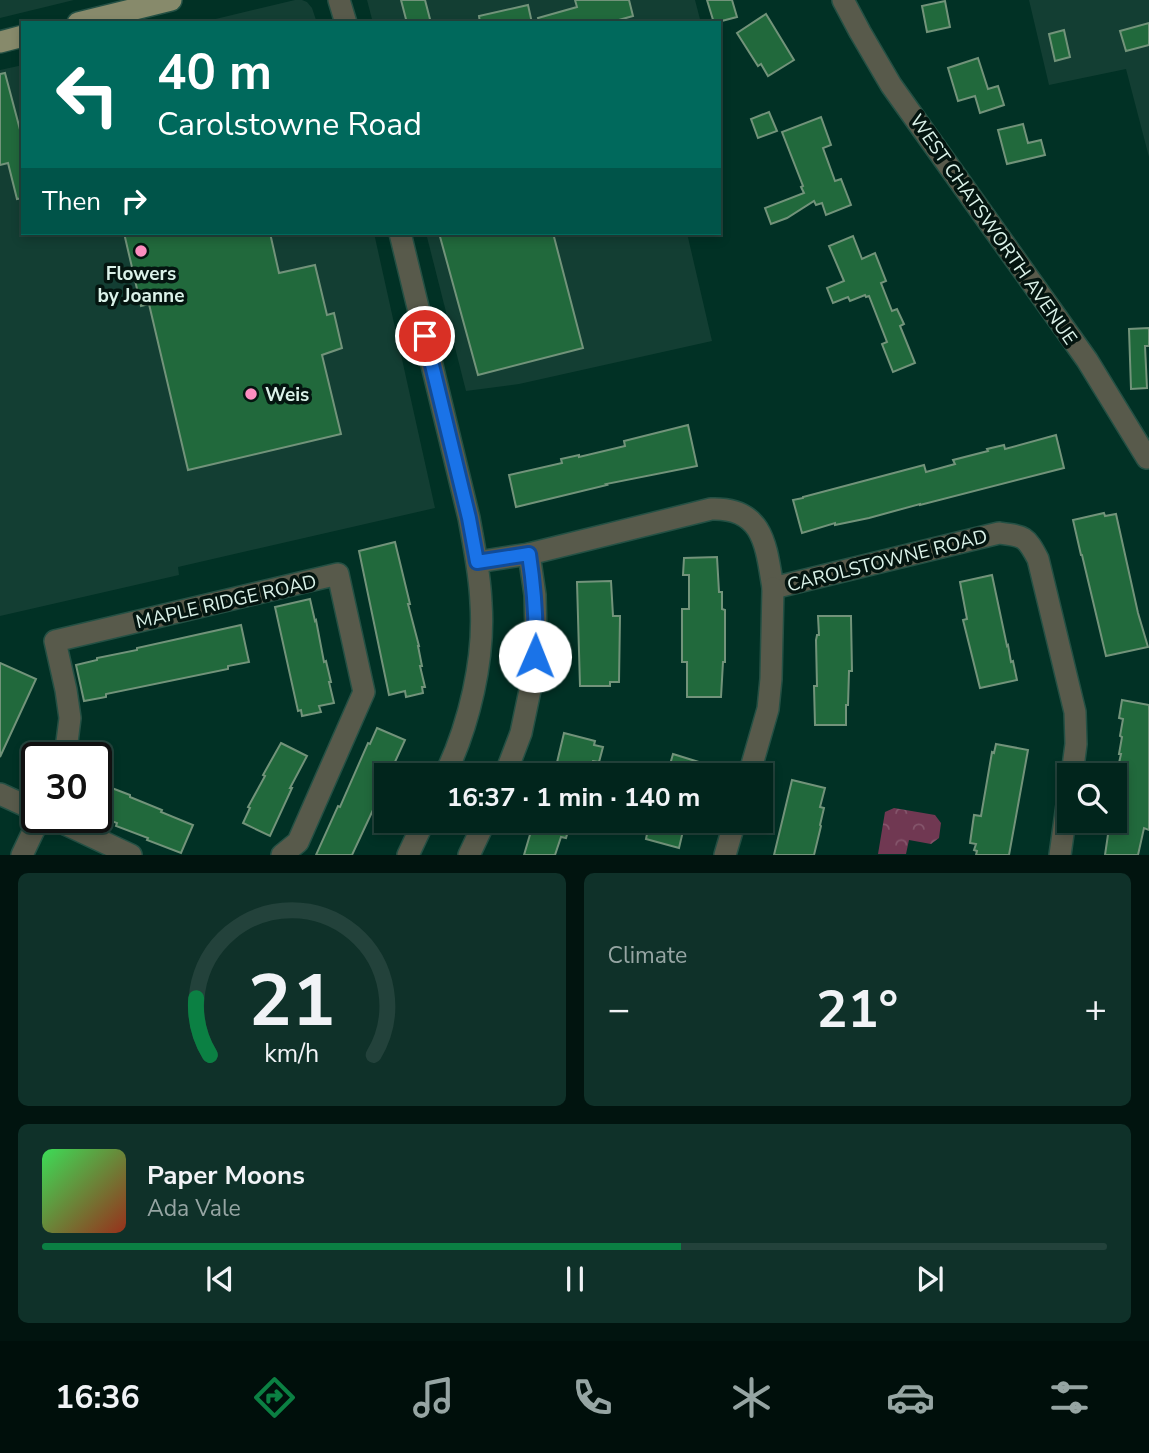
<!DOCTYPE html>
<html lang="en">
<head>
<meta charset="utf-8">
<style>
	:root { --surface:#01251c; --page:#0f3129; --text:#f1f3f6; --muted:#96a5a3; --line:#23423b; --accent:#0b8043 }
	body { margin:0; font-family:"Nunito Sans",sans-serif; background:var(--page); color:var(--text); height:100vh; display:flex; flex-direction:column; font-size:26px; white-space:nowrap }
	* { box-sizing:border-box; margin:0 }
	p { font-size:23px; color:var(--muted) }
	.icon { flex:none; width:38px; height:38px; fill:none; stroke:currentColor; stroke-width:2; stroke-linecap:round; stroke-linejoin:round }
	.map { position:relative; height:855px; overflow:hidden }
	.panel { display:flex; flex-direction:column; gap:18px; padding:18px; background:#01140f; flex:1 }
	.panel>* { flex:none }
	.banner { position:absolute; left:21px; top:21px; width:700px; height:214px; border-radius:0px; box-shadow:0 4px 10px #0003,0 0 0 2px var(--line); background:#00695c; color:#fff; overflow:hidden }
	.buttons { position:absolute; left:1057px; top:763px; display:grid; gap:14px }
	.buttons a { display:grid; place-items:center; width:70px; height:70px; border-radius:0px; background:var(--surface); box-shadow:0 4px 10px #0003,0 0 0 2px var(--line); font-size:35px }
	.speed { position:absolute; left:21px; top:742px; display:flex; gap:14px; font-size:35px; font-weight:700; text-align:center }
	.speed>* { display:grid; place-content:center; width:91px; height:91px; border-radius:50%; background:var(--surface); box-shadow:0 4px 10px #0003,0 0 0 2px var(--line); line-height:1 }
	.speed .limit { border:4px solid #111; border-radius:10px; background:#fff; color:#111 }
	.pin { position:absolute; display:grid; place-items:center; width:60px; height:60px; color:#fff; margin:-30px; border:4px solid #fff; border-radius:50%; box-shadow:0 2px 7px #0007 }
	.me { position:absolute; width:77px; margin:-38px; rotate:1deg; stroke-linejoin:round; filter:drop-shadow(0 0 5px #0008) }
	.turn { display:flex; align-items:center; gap:24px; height:147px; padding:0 21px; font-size:32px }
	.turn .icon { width:91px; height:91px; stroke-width:2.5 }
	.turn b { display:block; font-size:49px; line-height:60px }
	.then { display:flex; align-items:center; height:66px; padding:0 21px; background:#0003; gap:14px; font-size:26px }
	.big { font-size:52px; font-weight:700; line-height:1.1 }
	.panel .card { flex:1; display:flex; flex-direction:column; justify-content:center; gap:10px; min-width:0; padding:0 24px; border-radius:10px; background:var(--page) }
	.panel .dial { align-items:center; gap:0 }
	.dial svg { height:182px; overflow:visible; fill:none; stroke:var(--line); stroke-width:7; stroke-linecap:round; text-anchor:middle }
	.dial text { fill:var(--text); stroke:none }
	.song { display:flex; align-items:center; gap:21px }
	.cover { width:84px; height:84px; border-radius:10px; background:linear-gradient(135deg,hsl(130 70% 55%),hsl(10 70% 35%)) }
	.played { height:7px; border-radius:4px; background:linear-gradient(90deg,var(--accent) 60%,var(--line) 60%) }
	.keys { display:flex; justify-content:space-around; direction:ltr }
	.heat { display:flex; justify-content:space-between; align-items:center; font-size:38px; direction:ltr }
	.panel .tiles { flex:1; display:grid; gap:18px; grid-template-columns:1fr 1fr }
	.card:last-child { grid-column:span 2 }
	.trip { position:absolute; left:374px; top:763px; width:399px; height:70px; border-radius:0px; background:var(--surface); box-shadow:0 4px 10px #0003,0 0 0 2px var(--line); font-weight:700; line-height:70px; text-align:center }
	.dock { display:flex; height:112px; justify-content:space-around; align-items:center; background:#000f0b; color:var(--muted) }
	.dock .icon { width:49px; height:49px }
	.dock .current { color:var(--accent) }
	.dock b { font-size:32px; color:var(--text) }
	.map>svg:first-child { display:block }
	.built { fill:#133e33 }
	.park { fill:url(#park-crowns) }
	.building { fill:#21693c; stroke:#72937a; stroke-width:2 }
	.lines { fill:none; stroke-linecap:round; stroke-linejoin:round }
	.minor-casing { stroke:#245044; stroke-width:24 }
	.major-casing { stroke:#245044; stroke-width:24 }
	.minor { stroke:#585a4b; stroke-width:21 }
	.major { stroke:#878a6b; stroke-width:21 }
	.route-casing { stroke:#114b97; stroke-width:18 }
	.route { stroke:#1a73e8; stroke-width:12 }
	.poi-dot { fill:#fd8ec0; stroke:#041510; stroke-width:2.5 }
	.labels { text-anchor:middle; stroke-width:7; stroke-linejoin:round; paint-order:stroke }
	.street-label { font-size:19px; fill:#dbf2e9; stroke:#041510 }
	.poi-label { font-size:19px; font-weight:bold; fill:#dbf2e9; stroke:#041510 }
</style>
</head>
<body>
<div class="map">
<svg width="1149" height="855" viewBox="0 0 1149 855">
	<defs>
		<pattern id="park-crowns" width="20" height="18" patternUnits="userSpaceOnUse" patternTransform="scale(1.75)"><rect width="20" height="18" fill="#703852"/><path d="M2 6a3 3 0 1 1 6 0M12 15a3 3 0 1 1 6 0" fill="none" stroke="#84556b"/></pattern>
	</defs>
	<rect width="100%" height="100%" fill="#013125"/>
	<!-- built -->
	<g class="built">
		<path d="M0 0H74L0 18Z"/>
		<path d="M295 0H302L307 2 312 8 317 23H199Z"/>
		<path d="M367 0H695L701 23H373Z"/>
		<path d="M1029 0H1149V157L1126 69 1049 85Z"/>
		<path d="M23 65V233H374L435 508 178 567 179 575 0 616V70Z"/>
		<path d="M426 233H687L712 341 519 384 466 391Z"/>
	</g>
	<!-- park -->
	<path class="park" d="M894 808 935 815 941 823 939 838 931 844 909 840 906 854H878L885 812Z"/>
	<!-- building -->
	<g class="building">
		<path d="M401 0H425L431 23H407Z"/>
		<path d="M575 0H629L633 16 608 23H539L538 18 577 7Z"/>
		<path d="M707 0H732L737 17 714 23Z"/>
		<path d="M945 1 950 27 927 32 922 6Z"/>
		<path d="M528 5 532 23H480L479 16Z"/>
		<path d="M766 14 794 60 768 76 761 64 758 66 737 33Z"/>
		<path d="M1149 23V45L1126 51 1120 31Z"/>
		<path d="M1064 30 1070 57 1055 61 1049 34Z"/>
		<path d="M978 58 988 89 998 86 1004 105 980 113 975 96 958 101 948 68Z"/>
		<path d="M5 73 23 141V198L17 199 8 163 0 165V74Z"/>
		<path d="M769 112 777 131 758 138 751 119Z"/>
		<path d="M821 117 831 145 823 148 835 181 841 179 851 205 826 215 822 203 816 205 814 201 787 218 771 224 765 208 804 193 801 187 803 186 782 132Z"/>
		<path d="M1023 124 1028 143 1041 140 1045 155 1007 164 998 130Z"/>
		<path d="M124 233H270L279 273 315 265 327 315 334 313 342 348 322 355 341 434 188 470 149 304 141 306Z"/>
		<path d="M439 233H553L583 348 478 375Z"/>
		<path d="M853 236 862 259 875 253 886 281 881 283 892 311 897 309 904 324 900 326 915 363 893 372 882 344 887 342 869 296 866 297 865 295 850 301 848 297 833 303 827 288 844 281 829 246Z"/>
		<path d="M1149 328V346H1145L1147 388 1131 389 1129 329Z"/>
		<path d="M688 425 697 466 606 484 607 485 516 507 509 475 562 463 561 459 579 455V457L625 446 624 441Z"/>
		<path d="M1056 435 1064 468 920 505V504L869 518 835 525V523L802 533 793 500 803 498V497L924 465 926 472 955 464 953 460 988 451 987 449 1004 445 1005 449Z"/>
		<path d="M1104 513 1105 516 1116 514 1138 613 1148 647 1106 656 1082 555H1081L1073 520Z"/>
		<path d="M395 542 410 604H408L419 646H418L422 666H420L425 687H422L423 693 406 697 405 691 389 695 359 551Z"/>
		<path d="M717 557 719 592H722V609L725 610V662H723L721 697H687V662H682V609H689V575H683L684 558Z"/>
		<path d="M992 575 1007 646 1008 645 1011 662 1013 661 1017 680 980 688 963 620 967 619 960 582Z"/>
		<path d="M611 581 613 616H620L619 682H610V686H580L577 582Z"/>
		<path d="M310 599 315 621 316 620 324 662 326 661 331 682H329L334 703 319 706 321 712 302 716 301 710 298 711 275 607Z"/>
		<path d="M818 616H851V618L852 671H849L848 705H846V725H815L814 686H817L816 640 817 635H819Z"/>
		<path d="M241 625 249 662 228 666V669L106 694V697L84 701 76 665 97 660V658L137 650V648Z"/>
		<path d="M0 663 36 679 0 757Z"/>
		<path d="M1122 700 1149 705V830L1144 828 1138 855H1105L1110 821H1115V781L1121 754H1119L1122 737 1120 736 1123 719 1119 718Z"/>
		<path d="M377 728 405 740 389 775H387V780L352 855H316L338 806 340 807 368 743 370 744Z"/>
		<path d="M564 733 595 741 594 745 603 747 599 762 593 761 588 775H554Z"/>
		<path d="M281 743 307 756 290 788H292L270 836 243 823 250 808 248 807 265 776 263 775Z"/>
		<path d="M996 744 1028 750 1009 855H976L977 851 974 850 976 844 970 843 974 815 981 816 992 752 994 753Z"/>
		<path d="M673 754 702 763 699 775H667Z"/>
		<path d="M792 780 825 788 820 807 824 808 820 825 821 826 814 855H774Z"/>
		<path d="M96 782 130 795V797L162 810 161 812 193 825 181 853 147 840 148 838 116 826 117 823 96 815Z"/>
		<path d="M534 821H571L566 838 561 837 555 855H524Z"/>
		<path d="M617 821H684L681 831H683L679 848 646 839 647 834 616 825Z"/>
	</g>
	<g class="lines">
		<!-- minor casing -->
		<g class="minor-casing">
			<g id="minor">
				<path d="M339 0 346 23"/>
				<path d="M843 0 860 32 891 85 1087 360 1147 458"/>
				<path d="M400 233 469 518C474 546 480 574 481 603 485 659 469 725 445 775"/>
				<path d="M477 562 529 554 711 509C764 507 766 546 773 588L999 533C1024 536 1026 536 1038 559L1075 712 1076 744 1072 775"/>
				<path d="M65 758 70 718 66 690 55 641 338 574 364 692 298 842 282 855"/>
				<path d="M505 775 521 733 533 676 536 636 535 595 529 554"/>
				<path d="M749 775 768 709 771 679 773 588"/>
				<path d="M0 794 37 811"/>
				<path d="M50 817 131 855"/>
				<path d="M22 855 40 817"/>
				<path d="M408 855 424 821"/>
				<path d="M469 855 485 821"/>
				<path d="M725 855 735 821"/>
				<path d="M1060 855 1069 791"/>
			</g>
		</g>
		<!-- major casing -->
		<g class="major-casing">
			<g id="major">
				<path d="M78 23 171 0"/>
				<path d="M0 42 23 36"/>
			</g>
		</g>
		<!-- minor -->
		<use href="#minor" class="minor"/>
		<!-- major -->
		<use href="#major" class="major"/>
	</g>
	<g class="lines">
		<!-- route casing -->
		<g class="route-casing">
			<path id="route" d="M425 336 469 518 477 562 529 554C534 588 537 621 535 656"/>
		</g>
		<!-- route -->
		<use href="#route" class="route"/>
	</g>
	<!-- markers -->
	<g class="poi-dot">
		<circle cx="141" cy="251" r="7"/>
		<circle cx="251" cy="394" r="7"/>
	</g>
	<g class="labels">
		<!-- street labels -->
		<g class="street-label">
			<text transform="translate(994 229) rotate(55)" y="7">WEST CHATSWORTH AVENUE</text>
			<text transform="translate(887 560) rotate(-14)" y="7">CAROLSTOWNE ROAD</text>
			<text transform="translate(226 601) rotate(-13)" y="7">MAPLE RIDGE ROAD</text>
		</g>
		<!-- poi labels -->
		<g class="poi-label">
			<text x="141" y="280">Flowers<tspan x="141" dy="22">by Joanne</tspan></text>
			<text x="265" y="401" text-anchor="start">Weis</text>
		</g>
	</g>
</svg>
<div class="buttons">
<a><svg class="icon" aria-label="search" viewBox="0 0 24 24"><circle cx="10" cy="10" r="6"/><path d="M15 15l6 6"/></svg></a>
</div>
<div class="speed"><div class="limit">30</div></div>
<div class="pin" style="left:425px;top:336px;background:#d93025"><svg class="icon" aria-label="arrive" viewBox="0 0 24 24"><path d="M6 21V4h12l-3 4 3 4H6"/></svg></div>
<svg class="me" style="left:535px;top:656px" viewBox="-20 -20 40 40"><circle r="19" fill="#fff"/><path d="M0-13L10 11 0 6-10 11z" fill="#1a73e8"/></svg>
<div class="trip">16:37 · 1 min · 140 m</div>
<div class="banner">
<div class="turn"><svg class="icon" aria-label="left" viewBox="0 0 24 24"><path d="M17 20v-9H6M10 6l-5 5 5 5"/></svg><div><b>40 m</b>Carolstowne Road</div></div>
<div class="then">Then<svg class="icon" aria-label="right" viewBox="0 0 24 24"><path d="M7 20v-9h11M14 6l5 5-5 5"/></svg></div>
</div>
</div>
<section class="panel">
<div class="tiles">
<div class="card dial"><svg viewBox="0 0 100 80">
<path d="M14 69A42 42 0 1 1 86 69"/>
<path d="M14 69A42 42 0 0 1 8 44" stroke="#0b8043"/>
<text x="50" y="56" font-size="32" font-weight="700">21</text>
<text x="50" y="72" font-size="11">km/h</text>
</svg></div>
<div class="card"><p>Climate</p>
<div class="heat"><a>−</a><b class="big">21°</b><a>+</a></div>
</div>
<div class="card">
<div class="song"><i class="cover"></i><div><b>Paper Moons</b><p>Ada Vale</p></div></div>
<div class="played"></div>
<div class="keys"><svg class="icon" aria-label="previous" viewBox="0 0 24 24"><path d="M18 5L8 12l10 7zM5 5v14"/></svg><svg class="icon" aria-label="pause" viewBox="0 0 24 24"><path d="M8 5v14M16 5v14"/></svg><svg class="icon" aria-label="next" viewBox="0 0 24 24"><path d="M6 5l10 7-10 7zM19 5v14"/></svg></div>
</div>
</div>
</section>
<nav class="dock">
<b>16:36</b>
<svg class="icon current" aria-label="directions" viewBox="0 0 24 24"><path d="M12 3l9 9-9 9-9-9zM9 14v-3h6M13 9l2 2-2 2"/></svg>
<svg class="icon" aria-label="music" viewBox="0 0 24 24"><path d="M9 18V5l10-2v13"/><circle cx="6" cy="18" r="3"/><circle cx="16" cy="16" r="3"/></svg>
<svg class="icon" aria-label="phone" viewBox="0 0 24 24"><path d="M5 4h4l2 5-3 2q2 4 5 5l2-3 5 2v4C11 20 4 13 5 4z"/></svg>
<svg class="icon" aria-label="climate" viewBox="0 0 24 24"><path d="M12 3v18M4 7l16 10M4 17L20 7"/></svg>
<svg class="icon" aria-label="car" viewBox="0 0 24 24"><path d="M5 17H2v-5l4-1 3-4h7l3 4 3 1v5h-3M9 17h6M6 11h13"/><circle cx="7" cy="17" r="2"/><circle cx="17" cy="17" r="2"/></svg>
<svg class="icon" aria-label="filters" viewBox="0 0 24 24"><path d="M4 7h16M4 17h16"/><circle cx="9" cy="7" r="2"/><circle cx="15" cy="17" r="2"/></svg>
</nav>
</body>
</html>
